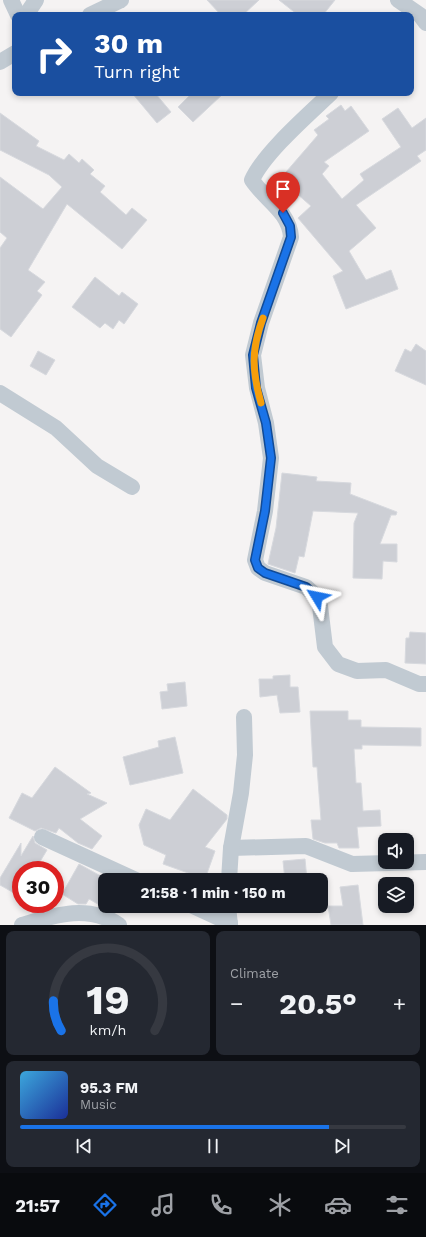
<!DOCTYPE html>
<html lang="en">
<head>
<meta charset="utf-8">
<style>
	:root { --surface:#171b24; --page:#242831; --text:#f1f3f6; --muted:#9ea1a6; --line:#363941; --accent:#1a73e8 }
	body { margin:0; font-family:"Work Sans",sans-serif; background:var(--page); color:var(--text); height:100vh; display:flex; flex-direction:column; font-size:15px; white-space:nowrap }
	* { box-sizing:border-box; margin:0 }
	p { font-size:13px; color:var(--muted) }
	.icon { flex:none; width:22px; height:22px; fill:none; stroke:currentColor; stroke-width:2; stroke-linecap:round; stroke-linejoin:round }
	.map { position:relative; height:925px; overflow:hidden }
	.drawer { display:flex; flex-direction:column; gap:6px; padding:6px; background:#0d0f14; flex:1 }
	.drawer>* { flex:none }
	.banner { position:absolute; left:12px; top:12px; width:402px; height:84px; border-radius:8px; box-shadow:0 2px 6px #0003; background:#1a4fa0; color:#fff; overflow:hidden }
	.tools { position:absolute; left:378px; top:833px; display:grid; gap:8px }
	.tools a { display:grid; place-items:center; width:36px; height:36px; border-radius:8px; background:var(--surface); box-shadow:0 2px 6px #0003; font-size:20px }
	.speed { position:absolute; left:12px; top:861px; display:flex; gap:8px; font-size:20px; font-weight:700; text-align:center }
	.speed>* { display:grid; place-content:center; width:52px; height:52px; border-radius:50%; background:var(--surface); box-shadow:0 2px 6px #0003; line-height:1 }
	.speed .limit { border:6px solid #d22; background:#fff; color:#111 }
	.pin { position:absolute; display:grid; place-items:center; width:34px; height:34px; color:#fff; margin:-41px -17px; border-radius:50% 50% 50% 0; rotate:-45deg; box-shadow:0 0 4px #0007 }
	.pin .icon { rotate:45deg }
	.me { position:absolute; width:44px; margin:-22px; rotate:305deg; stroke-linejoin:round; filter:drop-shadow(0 0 3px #0008) }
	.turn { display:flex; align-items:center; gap:14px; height:84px; padding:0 16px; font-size:18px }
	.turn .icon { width:52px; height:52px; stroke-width:2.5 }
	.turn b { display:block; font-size:28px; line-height:34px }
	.big { font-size:30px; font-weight:700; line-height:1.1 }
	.drawer .tile { flex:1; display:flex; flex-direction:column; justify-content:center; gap:6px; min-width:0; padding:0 14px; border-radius:8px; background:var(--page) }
	.drawer .dial { align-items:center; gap:0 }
	.dial svg { height:104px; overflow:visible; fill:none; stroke:var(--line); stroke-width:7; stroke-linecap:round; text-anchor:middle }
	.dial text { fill:var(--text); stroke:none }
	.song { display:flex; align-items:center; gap:12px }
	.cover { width:48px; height:48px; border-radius:6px; background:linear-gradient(135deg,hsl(200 70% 55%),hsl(230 70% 35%)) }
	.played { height:4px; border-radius:2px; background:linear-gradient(90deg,var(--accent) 80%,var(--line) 80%) }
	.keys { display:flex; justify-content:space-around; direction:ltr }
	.heat { display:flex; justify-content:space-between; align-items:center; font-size:22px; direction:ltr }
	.drawer .tiles { flex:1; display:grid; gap:6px; grid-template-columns:1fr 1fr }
	.tile:last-child { grid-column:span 2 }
	.trip { position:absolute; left:98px; top:873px; width:230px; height:40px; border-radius:8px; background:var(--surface); box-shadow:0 2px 6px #0003; font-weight:700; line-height:40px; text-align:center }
	.tabs { display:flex; height:64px; justify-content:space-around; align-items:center; background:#090b0e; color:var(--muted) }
	.tabs .icon { width:28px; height:28px }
	.tabs .selected { color:var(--accent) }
	.tabs b { font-size:18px; color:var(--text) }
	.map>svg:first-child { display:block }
	.building { fill:#cdcfd5; stroke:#d7d9de }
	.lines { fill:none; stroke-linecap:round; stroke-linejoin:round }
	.minor { stroke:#c1cad2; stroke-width:16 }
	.route-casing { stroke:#114b97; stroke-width:10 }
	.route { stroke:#1a73e8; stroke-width:7 }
	.slow { stroke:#f59e0b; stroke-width:7 }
</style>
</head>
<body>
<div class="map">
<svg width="426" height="925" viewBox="0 0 426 925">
	<rect width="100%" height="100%" fill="#f5f3f3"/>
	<!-- building -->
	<g class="building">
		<path d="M207 0H259L243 15H221Z"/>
		<path d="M279 0H335L323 15H298Z"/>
		<path d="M132 93H155L171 112 157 123Z"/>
		<path d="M192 93H224L193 122 178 107Z"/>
		<path d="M341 105 345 111 351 106 369 131 324 162 329 166 322 174 342 199 364 180 360 174 401 147 382 119 398 108 412 128 426 118V150L417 156 421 161 356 205 376 228 349 251 366 280 391 270 398 289 346 309 333 276 343 271 298 218 311 206 280 179 318 135 314 130 329 119 326 116Z"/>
		<path d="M0 113 39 141 36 146 64 160 69 154 79 163 82 159 94 170 90 174 105 186 100 192 126 215 132 208 147 220 122 249 67 204 28 270 45 282 37 291 42 295 11 337 0 329V248L7 238 0 232V177L43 209 62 187 49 175 0 150Z"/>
		<path d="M95 277 119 296 122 292 138 304 124 324 119 320 113 329 105 323 100 328 72 307Z"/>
		<path d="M416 344 426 351V385L395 371 405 349 411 352Z"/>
		<path d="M38 351 55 360 46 375 30 366Z"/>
		<path d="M282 473 317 477 316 481 351 483 350 494 397 512 396 515H391L380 544H397V562L383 561 382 579 353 578 354 523 358 513 313 511 304 557 299 556 295 573 268 564 276 528Z"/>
		<path d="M410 632 426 633V664L405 663 406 638H409Z"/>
		<path d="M290 675V687H298L300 712 280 713 277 695 260 697 259 679H273V676Z"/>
		<path d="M185 682 187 706 162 709 160 692 168 691 167 684Z"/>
		<path d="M310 711H348V720H361V727L421 728V746L362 745V749H354L356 783H361L363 811 380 810 381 826 357 827 359 848H339L337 843H325L313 839 311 820H321L317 767H313Z"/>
		<path d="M175 737 183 773 130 785 123 757 159 747 158 741Z"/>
		<path d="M55 767 91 793 87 794 107 803 80 819 102 836 92 849 78 843 59 828 56 833 41 828 35 831 9 818 22 793 32 798Z"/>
		<path d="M193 789 227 815V819L205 847 215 851 205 879 163 864 166 855 144 845 139 825 146 809 170 820Z"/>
		<path d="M33 836 35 843 47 850 35 870H21V897L0 885V878L21 843V856Z"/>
		<path d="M305 859 307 880H285L283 861Z"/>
		<path d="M79 864 108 880H105V908L89 899 86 904H78L62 894Z"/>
		<path d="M358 885 363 925H331L328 906H343L340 887Z"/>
		<path d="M288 906H310V910H289Z"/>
	</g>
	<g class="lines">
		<!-- minor -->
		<g class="minor">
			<path d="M11 0 18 15"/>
			<path d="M398 0 420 15 426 23"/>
			<path d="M26 15 36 0"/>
			<path d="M90 15 121 0"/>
			<path d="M0 62 15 53"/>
			<path d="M331 93C308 115 264 153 252 180 265 200 289 211 291 237L261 323 253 355 257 388 266 423 271 458 265 511 255 560 258 568 265 573 306 587 317 597 320 606 325 647 338 664 357 671 386 670 419 684H426"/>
			<path d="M0 393 56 428 97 466 132 487"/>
			<path d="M42 837 136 880"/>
			<path d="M231 848 306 846 352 864 426 862"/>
			<path d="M229 880 231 848 241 793 245 755 244 717"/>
			<path d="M193 906 230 923"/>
			<path d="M228 906 230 925"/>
			<path d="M22 925C55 915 88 904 119 925"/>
		</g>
	</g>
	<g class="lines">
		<!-- route casing -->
		<g class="route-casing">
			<path id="route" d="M283 213 290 226 291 237 261 323 253 355 256 388 266 423 271 458 265 511 255 560 258 568 265 573 306 587 317 597"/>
		</g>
		<!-- route -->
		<use href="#route" class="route"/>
		<!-- slow -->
		<path class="slow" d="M261 403C252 371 251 350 263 318"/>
	</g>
</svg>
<div class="tools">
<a><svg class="icon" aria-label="sound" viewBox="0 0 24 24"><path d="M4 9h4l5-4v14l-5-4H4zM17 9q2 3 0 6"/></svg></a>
<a><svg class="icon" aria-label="layers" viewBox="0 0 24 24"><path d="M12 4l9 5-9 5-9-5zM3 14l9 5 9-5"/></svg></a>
</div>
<div class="speed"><div class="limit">30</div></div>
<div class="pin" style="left:283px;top:213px;background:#d93025"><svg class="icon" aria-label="arrive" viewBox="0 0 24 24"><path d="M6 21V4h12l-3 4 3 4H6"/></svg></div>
<svg class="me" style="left:317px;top:597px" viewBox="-20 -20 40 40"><path d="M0-17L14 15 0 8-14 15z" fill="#1a73e8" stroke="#fff" stroke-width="4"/></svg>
<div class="trip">21:58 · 1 min · 150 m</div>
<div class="banner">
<div class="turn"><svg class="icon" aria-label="right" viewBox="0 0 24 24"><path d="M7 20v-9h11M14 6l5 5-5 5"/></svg><div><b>30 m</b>Turn right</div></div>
</div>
</div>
<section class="drawer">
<div class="tiles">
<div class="tile dial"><svg viewBox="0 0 100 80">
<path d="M14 69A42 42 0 1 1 86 69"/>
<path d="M14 69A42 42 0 0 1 8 46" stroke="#1a73e8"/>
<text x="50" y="56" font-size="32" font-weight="700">19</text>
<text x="50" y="72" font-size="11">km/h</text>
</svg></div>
<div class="tile"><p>Climate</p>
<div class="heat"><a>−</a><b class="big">20.5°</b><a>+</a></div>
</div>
<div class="tile">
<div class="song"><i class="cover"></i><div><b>95.3 FM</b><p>Music</p></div></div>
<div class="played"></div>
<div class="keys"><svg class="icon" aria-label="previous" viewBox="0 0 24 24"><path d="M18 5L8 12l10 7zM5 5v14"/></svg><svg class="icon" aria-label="pause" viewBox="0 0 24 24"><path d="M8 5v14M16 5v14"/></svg><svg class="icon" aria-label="next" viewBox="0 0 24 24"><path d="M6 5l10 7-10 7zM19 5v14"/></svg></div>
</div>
</div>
</section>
<nav class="tabs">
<b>21:57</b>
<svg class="icon selected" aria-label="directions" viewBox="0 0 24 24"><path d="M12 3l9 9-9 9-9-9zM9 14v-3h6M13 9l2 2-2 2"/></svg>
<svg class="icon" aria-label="music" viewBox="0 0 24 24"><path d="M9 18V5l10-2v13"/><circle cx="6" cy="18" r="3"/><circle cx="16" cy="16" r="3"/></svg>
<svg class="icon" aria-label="phone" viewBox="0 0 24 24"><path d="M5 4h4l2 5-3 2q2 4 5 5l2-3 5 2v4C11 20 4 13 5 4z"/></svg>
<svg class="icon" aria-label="climate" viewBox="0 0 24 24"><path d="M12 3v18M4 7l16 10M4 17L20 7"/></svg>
<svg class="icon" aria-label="car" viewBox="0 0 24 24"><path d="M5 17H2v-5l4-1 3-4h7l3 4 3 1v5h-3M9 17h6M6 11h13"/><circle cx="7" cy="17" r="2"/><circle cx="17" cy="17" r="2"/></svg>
<svg class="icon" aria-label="filters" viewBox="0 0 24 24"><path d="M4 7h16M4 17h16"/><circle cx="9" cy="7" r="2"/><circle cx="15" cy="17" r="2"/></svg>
</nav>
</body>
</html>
